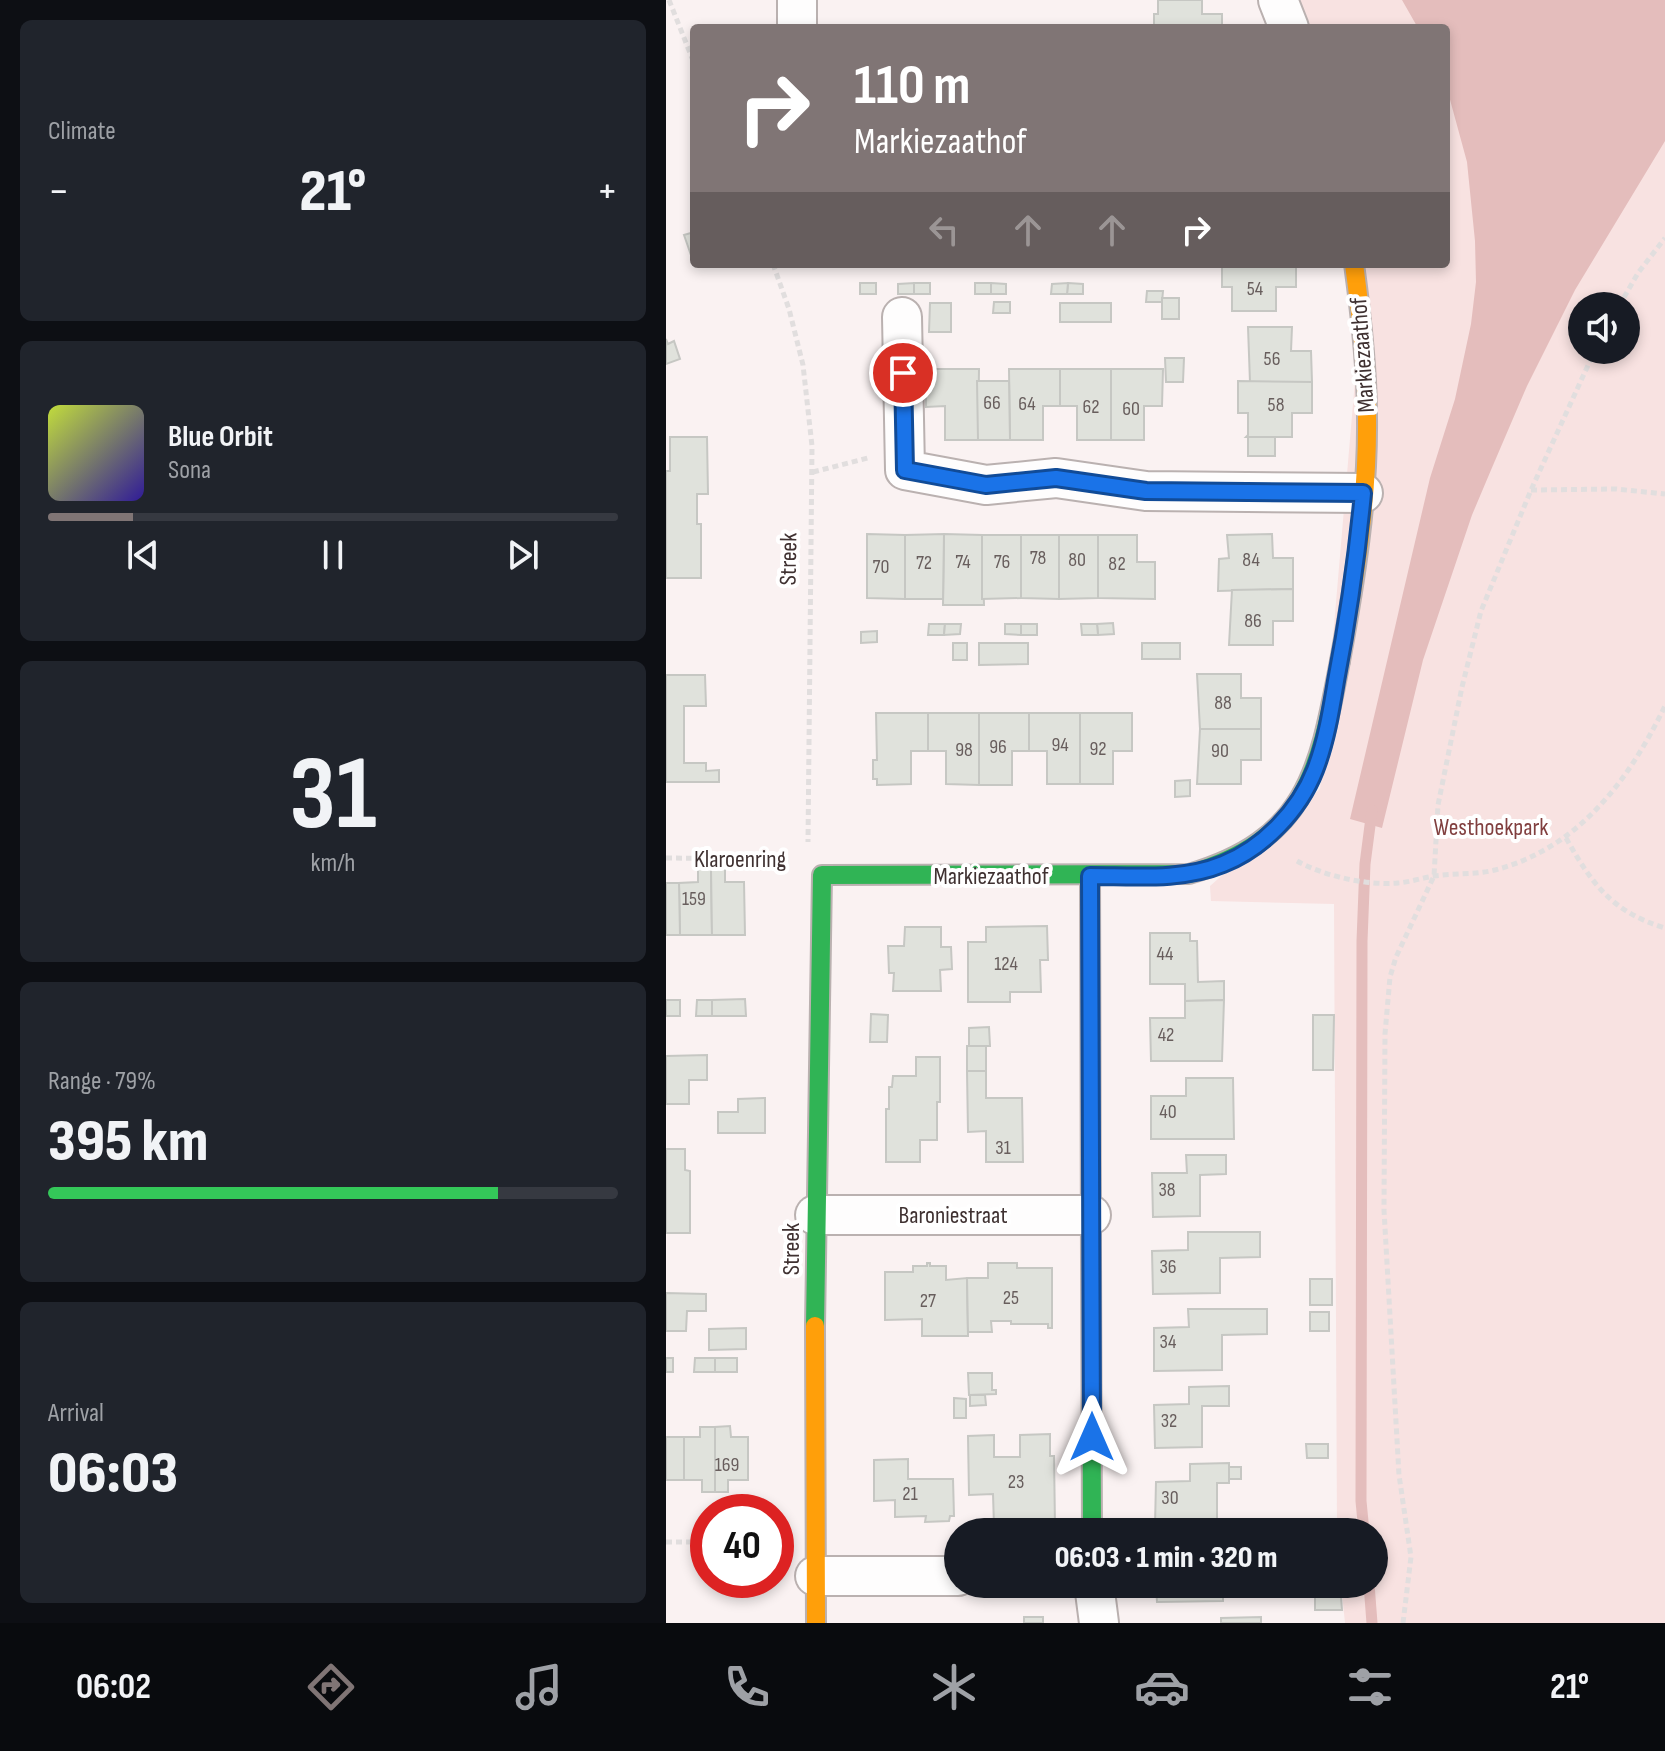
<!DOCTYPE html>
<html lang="en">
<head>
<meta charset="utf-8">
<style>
	:root { --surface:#171b24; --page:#20242c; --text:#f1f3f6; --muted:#9ea1a6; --line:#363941; --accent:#807575 }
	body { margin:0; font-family:"Sofia Sans Condensed",sans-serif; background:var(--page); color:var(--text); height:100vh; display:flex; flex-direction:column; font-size:30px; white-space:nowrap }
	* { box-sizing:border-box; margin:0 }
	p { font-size:26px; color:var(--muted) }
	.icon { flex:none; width:44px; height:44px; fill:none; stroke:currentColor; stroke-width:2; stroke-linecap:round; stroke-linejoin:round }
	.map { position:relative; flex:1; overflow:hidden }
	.details { display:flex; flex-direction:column; gap:20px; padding:20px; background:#0d0f14; width:666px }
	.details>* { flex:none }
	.banner { position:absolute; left:24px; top:24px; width:760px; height:244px; border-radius:8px; box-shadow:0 4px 12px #0003; background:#807575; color:#fff; overflow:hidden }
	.fabs { position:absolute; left:902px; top:292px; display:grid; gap:16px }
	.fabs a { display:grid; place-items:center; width:72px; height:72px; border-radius:50%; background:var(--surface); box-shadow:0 4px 12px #0003; font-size:40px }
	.speed { position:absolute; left:24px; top:1494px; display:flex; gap:16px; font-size:40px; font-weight:700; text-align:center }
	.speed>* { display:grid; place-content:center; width:104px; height:104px; border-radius:50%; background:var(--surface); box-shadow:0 4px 12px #0003; line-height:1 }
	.speed .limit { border:12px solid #d22; background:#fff; color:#111 }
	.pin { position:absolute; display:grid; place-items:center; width:68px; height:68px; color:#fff; margin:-34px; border:4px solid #fff; border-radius:50%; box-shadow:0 2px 8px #0007 }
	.me { position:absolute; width:88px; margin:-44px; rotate:0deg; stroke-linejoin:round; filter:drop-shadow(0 0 6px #0008) }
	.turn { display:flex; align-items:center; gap:28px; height:168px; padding:0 32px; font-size:36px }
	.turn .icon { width:104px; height:104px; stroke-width:2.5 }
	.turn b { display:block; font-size:56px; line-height:68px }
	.lanes { display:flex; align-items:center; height:76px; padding:0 32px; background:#0003; justify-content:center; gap:40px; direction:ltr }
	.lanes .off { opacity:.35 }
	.big { font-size:60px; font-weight:800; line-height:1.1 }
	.details .tile { flex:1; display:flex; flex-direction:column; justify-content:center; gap:12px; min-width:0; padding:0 28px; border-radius:12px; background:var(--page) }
	.details .dial { align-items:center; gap:0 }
	.dial b { font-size:104px; line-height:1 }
	.song { display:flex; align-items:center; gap:24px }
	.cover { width:96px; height:96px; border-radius:12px; background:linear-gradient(135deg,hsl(70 70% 55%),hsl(250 70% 35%)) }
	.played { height:8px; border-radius:4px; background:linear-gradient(90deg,var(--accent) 15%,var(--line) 15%) }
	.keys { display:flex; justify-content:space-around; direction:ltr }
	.heat { display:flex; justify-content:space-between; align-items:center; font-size:44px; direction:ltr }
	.charge { height:12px; border-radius:6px; background:linear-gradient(90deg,#34c759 79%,var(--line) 0) }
	.trip { position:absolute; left:278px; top:1518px; width:444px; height:80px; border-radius:40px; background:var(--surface); box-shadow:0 4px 12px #0003; font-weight:800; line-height:80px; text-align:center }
	.tab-bar { display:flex; height:128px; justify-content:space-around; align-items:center; background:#090b0e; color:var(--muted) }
	.tab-bar .icon { width:56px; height:56px }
	.tab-bar .active { color:var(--accent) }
	.tab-bar b { font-size:36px; color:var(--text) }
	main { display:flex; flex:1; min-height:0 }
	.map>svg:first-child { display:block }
	.green { fill:#f8e2e1; fill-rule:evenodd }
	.water { fill:#e4bdbc }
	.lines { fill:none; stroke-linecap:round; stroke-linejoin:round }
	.stream { stroke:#e4bdbc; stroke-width:11 }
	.building { fill:#e0e2dc; stroke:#c6c7c3; stroke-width:2 }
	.street-casing { stroke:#bab1b0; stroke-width:42 }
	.fast-casing { stroke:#bab1b0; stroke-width:22 }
	.slow-casing { stroke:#bab1b0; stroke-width:22 }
	.path { stroke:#e1dede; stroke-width:5; stroke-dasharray:6 4; stroke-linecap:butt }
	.street { stroke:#fefdfd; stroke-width:38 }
	.fast { stroke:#30b455; stroke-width:18 }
	.slow { stroke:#ff9f0a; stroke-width:18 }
	.route-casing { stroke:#114b97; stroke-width:20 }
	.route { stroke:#1a73e8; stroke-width:14 }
	.labels { text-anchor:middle; stroke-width:8; stroke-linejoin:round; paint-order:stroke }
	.number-label { font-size:20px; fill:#685e5d }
	.street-label { font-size:24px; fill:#3f3131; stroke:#fff }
	.park-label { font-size:24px; fill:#813f3f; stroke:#fff }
</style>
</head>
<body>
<main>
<section class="details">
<div class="tile"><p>Climate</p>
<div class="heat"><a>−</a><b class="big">21°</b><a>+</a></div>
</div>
<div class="tile">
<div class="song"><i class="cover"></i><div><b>Blue Orbit</b><p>Sona</p></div></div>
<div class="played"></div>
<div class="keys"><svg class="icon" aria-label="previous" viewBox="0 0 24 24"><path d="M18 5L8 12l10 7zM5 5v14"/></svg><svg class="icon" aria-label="pause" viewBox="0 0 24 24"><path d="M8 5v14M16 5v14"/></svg><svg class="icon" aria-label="next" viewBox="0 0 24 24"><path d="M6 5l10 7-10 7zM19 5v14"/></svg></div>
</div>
<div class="tile dial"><b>31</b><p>km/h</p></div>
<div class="tile"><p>Range · 79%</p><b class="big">395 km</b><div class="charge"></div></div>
<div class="tile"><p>Arrival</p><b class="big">06:03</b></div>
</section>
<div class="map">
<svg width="999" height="1623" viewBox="0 0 999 1623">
	<rect width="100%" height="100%" fill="#faf2f2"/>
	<!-- green -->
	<path class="green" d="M621 0H999V1623H679L675 1584H708V1532H671L668 904 545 901 544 886 654 789 699 264H780V28H632ZM916 306H960V350H916Z"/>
	<!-- water -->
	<path class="water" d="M736 0H999V141L909 290 861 386 825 470 806 515 757 660 716 828 684 819 764 478 789 399 805 324 810 282 809 241 801 162 780 85V28H752Z"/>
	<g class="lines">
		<!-- stream -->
		<g class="stream">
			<path d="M698 1532 695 1501 696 941 699 864 706 810"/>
			<path d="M703 1584 706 1623"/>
		</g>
	</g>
	<!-- building -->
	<g class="building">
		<path d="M492 0H536V14H556V28H488V14H492Z"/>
		<path d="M28 232V257L26 258 18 235Z"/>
		<path d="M556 264H630V287H610V311H566V287H556Z"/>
		<rect x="194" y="283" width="16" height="11"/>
		<rect x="248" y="283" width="16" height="11"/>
		<path d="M248 283V294H232V284Z"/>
		<rect x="309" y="283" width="16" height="11"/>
		<path d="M325 283 340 284V294H325Z"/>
		<path d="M402 283 417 284V294H401Z"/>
		<path d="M402 283 401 294H385L386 284Z"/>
		<path d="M481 291H497L496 302H480Z"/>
		<rect x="496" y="298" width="17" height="21"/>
		<path d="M344 302V313H327L328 302Z"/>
		<path d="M264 303H285V332H263Z"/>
		<rect x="394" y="303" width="51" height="19"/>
		<path d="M582 327H626L625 351H645L646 382H584Z"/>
		<path d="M0 339 2 344 8 341 14 359 0 364Z"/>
		<path d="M499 358H518L517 382H500Z"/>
		<path d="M260 369H313L312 440H279V406L260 407Z"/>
		<path d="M343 369H394V406H377V440H344Z"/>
		<path d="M394 369H445V440H411V406H394Z"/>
		<path d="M445 369H497L496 406H478V440H445Z"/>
		<path d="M311 381H343L344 440H312Z"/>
		<path d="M572 381 646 382V413H626V437H580L582 435V413H572Z"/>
		<path d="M4 437H41L42 494H31V524H35V578H0V471H4Z"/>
		<rect x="582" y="437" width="27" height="19"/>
		<path d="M201 534 239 535V599L201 598Z"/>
		<path d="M278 534 316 535 318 605H277Z"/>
		<path d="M278 534 277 599H239V535Z"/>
		<path d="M606 534 607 558H627V589L552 591 553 559 563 558 561 535Z"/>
		<path d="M316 535H355V598L316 599Z"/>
		<path d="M355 535H393V599L355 598Z"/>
		<path d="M393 535H432V598L393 599Z"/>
		<path d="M432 535H471V562H489V599L432 598Z"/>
		<path d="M627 589V621H607V645H563L566 590Z"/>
		<path d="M447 623 448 634 432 635 431 624Z"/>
		<path d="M263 624H279L278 635H262Z"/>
		<path d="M279 624H295L294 634 278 635Z"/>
		<path d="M339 624H355V635L339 634Z"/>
		<rect x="355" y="624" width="16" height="11"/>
		<path d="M415 624H431L432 635H416Z"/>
		<path d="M211 631V642L195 643V632Z"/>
		<rect x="287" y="643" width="14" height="17"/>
		<path d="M313 643H362V664L313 665Z"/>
		<rect x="476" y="643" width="38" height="16"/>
		<path d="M531 674H575V698H595V729H534Z"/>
		<path d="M0 675H39L40 706H18V763H40V771L53 770V782H0Z"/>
		<path d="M210 713H262V751H245V784L211 785V779H207V760H211Z"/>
		<path d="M262 713H313V785L280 784V751H262Z"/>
		<path d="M313 713H363V751H346V785H313Z"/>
		<path d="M363 713H414V784H381V751H363Z"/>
		<path d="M414 713H466V751H447V784H414Z"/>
		<path d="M534 729H595V760H575V784H531Z"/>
		<path d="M524 780V796L509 797V781Z"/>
		<path d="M32 869H45L46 935H14L13 883 32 882Z"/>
		<path d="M45 869H59V882H78L79 935H46Z"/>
		<path d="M0 883H13L14 935H0Z"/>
		<path d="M381 926 382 960H374L375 992H344V1002H302V942H320V927Z"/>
		<path d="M239 927H275V947H285L286 969 274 970 275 991H227L228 973H223L222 946H238Z"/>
		<path d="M484 933H524V941H531L532 982 558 981V1000L519 1001V984H484Z"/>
		<path d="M79 999 80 1016H46V1000Z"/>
		<rect x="0" y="1000" width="14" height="16"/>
		<path d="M31 1000H46V1016H30Z"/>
		<path d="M558 1000 556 1061H485L484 1018H519V1001Z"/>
		<path d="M205 1014 222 1015 221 1042H204Z"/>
		<path d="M647 1015H668L667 1070H647Z"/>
		<path d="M323 1027 324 1046H303V1028Z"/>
		<rect x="301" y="1046" width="19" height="25"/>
		<path d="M41 1055V1080H23V1104H0V1056Z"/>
		<path d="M250 1057H274V1102H271V1140H254V1162H220V1109H223V1087H226L227 1076H250Z"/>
		<path d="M301 1071H320V1098H356L357 1162H320V1131L302 1132Z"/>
		<path d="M520 1078H567L568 1139H485V1096H520Z"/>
		<path d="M99 1098V1133H52V1112H72V1099Z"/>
		<path d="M0 1149H19V1170L24 1171V1233H0Z"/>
		<path d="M520 1155H560V1174L534 1175V1216L487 1217 486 1173H521Z"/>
		<path d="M522 1232H594V1257L554 1258V1293L487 1294 486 1251 522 1250Z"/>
		<path d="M261 1263H264V1266H280V1280L301 1278 302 1336H256V1319L219 1320V1272H247V1266H261Z"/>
		<path d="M322 1263H351V1268H386V1328H382V1324H345V1321H325L326 1332H302L301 1278H322Z"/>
		<rect x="644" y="1279" width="22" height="26"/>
		<path d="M0 1293 40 1294V1311H21L20 1331H0Z"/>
		<path d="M522 1309H601V1334L556 1335V1370L488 1371V1328L523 1327Z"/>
		<rect x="644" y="1312" width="19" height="19"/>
		<path d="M80 1328V1349L43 1350V1329Z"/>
		<rect x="0" y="1358" width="7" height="14"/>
		<path d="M29 1358H49V1372H28Z"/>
		<rect x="49" y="1358" width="22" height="14"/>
		<path d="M302 1373H326V1390H330V1394L303 1395Z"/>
		<path d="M563 1386V1406H536V1447L489 1448 488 1405 523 1404V1387Z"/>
		<path d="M304 1395H319L320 1405 304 1406Z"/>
		<path d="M288 1398 300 1399V1418H288Z"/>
		<path d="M64 1426 65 1437H82V1480H62V1492H49V1427Z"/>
		<path d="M34 1427H49V1492H36V1480H18V1437H34Z"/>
		<path d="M384 1434V1456H388L389 1526H328L327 1494 303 1495 302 1436 328 1435V1457H354V1435Z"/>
		<rect x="0" y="1437" width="18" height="43"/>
		<path d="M640 1444H662V1458H641Z"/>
		<path d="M242 1459V1479H287L288 1516H284L283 1521 259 1522 260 1516 229 1517V1500L208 1501V1460Z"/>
		<path d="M563 1463V1483H551V1524L489 1525 490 1482 524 1481V1464Z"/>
		<rect x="563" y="1467" width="12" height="12"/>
		<path d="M490 1584H557V1601L491 1602Z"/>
		<path d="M649 1584H674L676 1610H649Z"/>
		<rect x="358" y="1617" width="19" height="6"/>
		<path d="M595 1617V1623H555V1618Z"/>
	</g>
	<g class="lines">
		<!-- street casing -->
		<g class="street-casing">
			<g id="street">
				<path d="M612 0 623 28"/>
				<path d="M131 28V0"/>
				<path d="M236 317 239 470 320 485 390 478 480 491 697 493"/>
				<path d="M149 1215H425"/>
				<path d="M149 1576H292"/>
				<path d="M428 1584 433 1623"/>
			</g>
		</g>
		<!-- fast casing -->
		<g class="fast-casing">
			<g id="fast">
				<path d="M425 1258 426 1532"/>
				<path d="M149 1326 156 875 523 874C642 839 653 770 674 661"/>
			</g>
		</g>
		<!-- slow casing -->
		<g class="slow-casing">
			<g id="slow">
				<path d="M674 661C689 580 702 499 701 417 701 366 695 315 688 264"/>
				<path d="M424 876 425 1258"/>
				<path d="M149 1326 150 1623"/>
			</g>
		</g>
		<!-- path -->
		<g class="path">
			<path d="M3 0 28 63"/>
			<path d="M107 264 123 309 137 365 146 446 142 842"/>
			<path d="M953 306 972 273 999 238"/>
			<path d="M147 472 202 458"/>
			<path d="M865 490 950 489 999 494"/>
			<path d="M900 838C926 884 946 912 999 928"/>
			<path d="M0 858 123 859"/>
			<path d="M631 861C658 876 702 886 732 883 744 882 756 878 768 876 789 873 809 875 829 870 913 848 963 780 999 706"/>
			<path d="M0 1542H42"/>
			<path d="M737 1623 745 1557 733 1475 718 1210 719 1034 724 977 730 957 768 876 772 805 796 687 815 611 865 490 929 350"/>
		</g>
		<!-- street -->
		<use href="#street" class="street"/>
		<!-- fast -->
		<use href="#fast" class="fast"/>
		<!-- slow -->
		<use href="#slow" class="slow"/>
	</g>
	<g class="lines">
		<!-- route casing -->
		<g class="route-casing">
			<path id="route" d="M237 373 239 470 320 485 390 478 480 491 697 493C691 556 682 619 670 681 665 711 660 742 649 770 633 811 597 848 557 864 516 881 467 876 424 876L426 1437"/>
		</g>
		<!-- route -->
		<use href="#route" class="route"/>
	</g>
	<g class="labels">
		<!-- number labels -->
		<g class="number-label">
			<text x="589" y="295">54</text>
			<text x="606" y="365">56</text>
			<text x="326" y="409">66</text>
			<text x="361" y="410">64</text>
			<text x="610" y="411">58</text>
			<text x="425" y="413">62</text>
			<text x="465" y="415">60</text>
			<text x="372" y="564">78</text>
			<text x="411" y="566">80</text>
			<text x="585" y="566">84</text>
			<text x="297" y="568">74</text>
			<text x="336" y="568">76</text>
			<text x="258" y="569">72</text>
			<text x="451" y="570">82</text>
			<text x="215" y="573">70</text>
			<text x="587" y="627">86</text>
			<text x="557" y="709">88</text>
			<text x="394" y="751">94</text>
			<text x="332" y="753">96</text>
			<text x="432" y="755">92</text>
			<text x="298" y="756">98</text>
			<text x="554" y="757">90</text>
			<text x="28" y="905">159</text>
			<text x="499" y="960">44</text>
			<text x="340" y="970">124</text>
			<text x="500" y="1041">42</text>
			<text x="502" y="1118">40</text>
			<text x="337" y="1154">31</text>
			<text x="501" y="1196">38</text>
			<text x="502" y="1273">36</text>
			<text x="345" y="1304">25</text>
			<text x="262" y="1307">27</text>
			<text x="502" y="1348">34</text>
			<text x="503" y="1427">32</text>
			<text x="61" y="1471">169</text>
			<text x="350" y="1488">23</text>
			<text x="244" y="1500">21</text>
			<text x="504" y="1504">30</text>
		</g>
		<!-- street labels -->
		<g class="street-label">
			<text transform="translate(696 355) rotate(-94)" y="8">Markiezaathof</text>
			<text transform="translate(122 559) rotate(-89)" y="8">Streek</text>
			<text x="74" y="867">Klaroenring</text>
			<text x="325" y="884">Markiezaathof</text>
			<text x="287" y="1223">Baroniestraat</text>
			<text transform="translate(125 1249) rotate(-90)" y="8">Streek</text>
		</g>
		<!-- park labels -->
		<g class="park-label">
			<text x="825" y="835">Westhoekpark</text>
		</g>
	</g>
</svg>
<div class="fabs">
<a><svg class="icon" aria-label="sound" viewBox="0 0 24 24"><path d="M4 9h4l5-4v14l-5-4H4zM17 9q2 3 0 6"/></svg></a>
</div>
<div class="speed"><div class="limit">40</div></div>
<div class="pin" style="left:237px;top:373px;background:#d93025"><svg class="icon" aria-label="arrive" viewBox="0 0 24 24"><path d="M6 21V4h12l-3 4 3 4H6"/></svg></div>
<svg class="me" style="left:426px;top:1437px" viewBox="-20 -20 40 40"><path d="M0-17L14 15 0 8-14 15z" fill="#1a73e8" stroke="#fff" stroke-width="4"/></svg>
<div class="trip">06:03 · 1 min · 320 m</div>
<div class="banner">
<div class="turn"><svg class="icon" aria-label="right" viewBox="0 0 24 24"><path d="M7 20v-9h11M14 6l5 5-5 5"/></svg><div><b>110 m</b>Markiezaathof</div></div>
<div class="lanes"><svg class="icon off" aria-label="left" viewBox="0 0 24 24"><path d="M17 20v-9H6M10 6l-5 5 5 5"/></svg><svg class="icon off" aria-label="ahead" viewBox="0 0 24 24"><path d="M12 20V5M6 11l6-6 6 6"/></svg><svg class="icon off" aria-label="ahead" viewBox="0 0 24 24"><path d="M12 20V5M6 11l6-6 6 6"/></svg><svg class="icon" aria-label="right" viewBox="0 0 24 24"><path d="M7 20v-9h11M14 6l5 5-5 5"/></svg></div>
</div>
</div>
</main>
<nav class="tab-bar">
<b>06:02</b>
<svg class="icon active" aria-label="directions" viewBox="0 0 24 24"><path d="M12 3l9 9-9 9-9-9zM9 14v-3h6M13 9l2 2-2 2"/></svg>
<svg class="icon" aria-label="music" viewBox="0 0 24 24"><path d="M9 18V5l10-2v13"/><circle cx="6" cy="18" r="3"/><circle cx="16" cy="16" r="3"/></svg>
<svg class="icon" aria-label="phone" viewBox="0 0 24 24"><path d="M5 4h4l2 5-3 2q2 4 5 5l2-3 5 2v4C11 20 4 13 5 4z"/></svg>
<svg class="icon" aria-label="climate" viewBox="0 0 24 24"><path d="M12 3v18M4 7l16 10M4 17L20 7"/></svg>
<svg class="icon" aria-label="car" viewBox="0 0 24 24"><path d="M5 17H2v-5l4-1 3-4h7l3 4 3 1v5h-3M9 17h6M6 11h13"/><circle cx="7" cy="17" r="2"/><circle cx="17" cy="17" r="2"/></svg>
<svg class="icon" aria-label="filters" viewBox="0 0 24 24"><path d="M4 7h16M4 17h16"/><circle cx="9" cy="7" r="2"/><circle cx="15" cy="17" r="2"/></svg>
<b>21°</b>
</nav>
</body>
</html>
